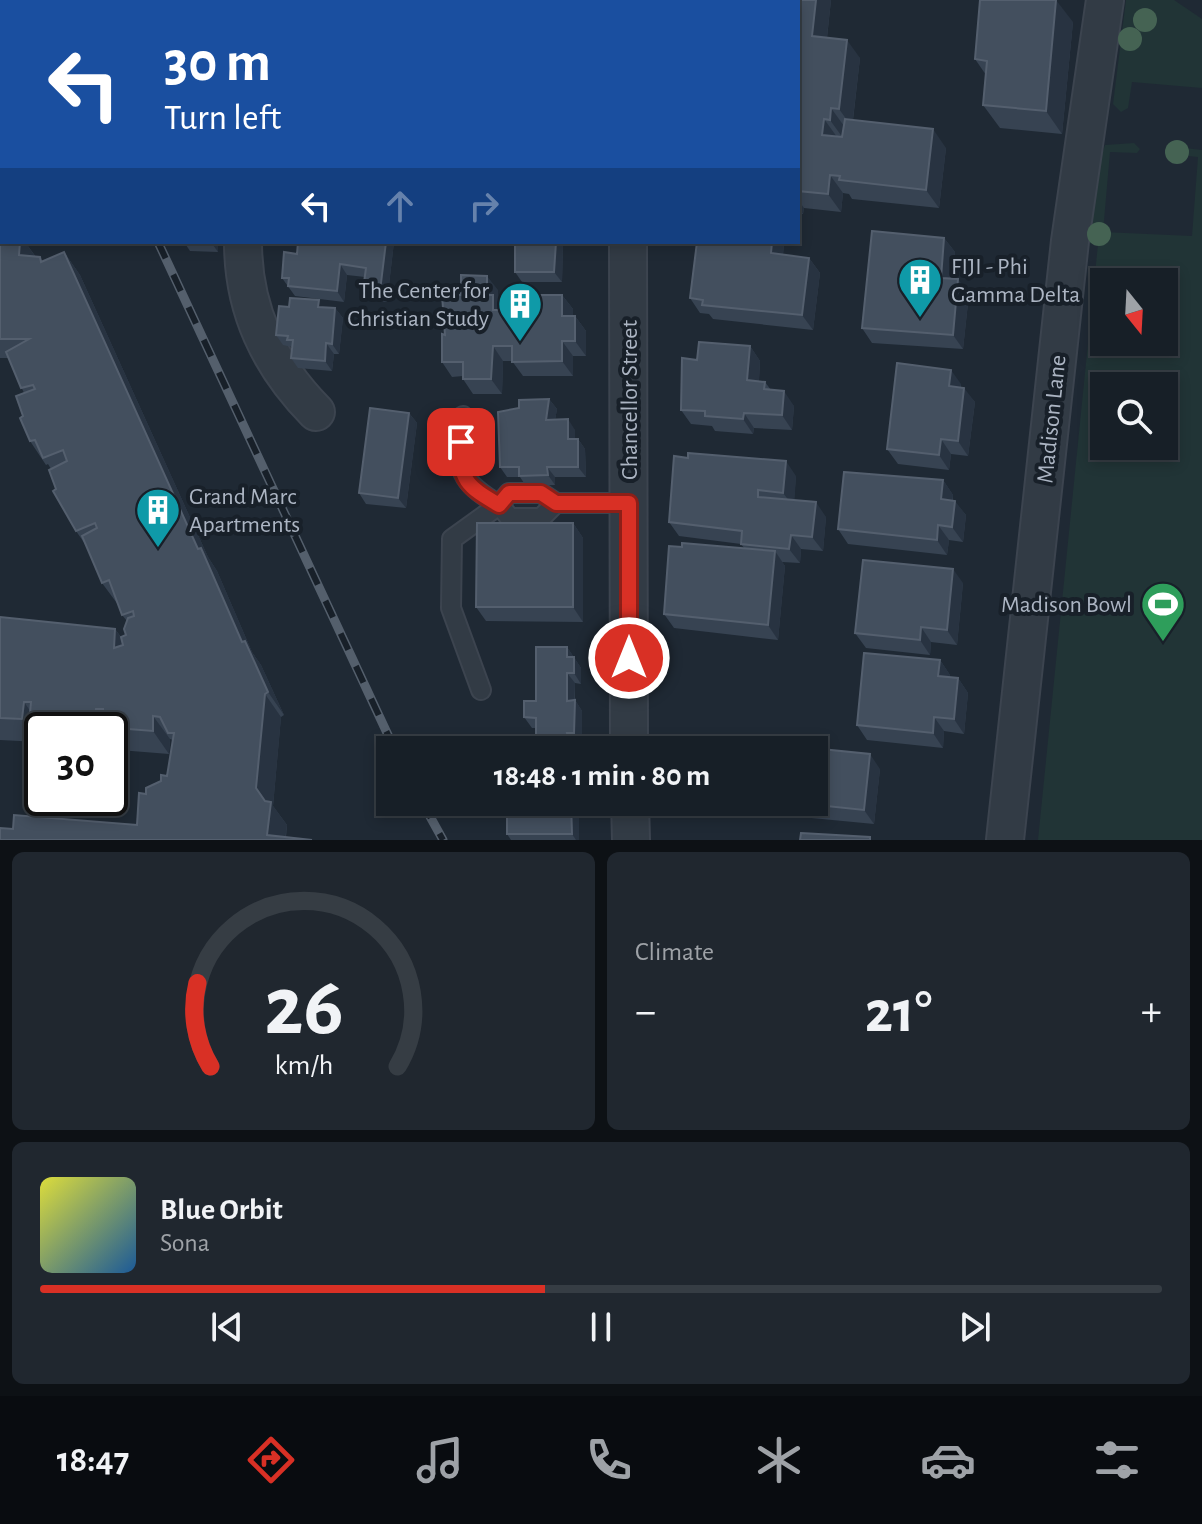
<!DOCTYPE html>
<html lang="en">
<head>
<meta charset="utf-8">
<style>
	:root { --surface:#171f27; --page:#20272f; --text:#f1f3f6; --muted:#9ea2a7; --line:#363d44; --accent:#d93025 }
	body { margin:0; font-family:"Alegreya Sans",sans-serif; background:var(--page); color:var(--text); height:100vh; display:flex; flex-direction:column; font-size:30px; white-space:nowrap }
	* { box-sizing:border-box; margin:0 }
	p { font-size:26px; color:var(--muted) }
	.icon { flex:none; width:44px; height:44px; fill:none; stroke:currentColor; stroke-width:2; stroke-linecap:round; stroke-linejoin:round }
	.map { position:relative; height:840px; overflow:hidden }
	.panel { display:flex; flex-direction:column; gap:12px; padding:12px; background:#0d1115; flex:1 }
	.panel>* { flex:none }
	.banner { position:absolute; left:0px; top:0px; width:800px; height:244px; box-shadow:0 4px 12px #0003,0 0 0 2px var(--line); background:#1a4fa0; color:#fff; overflow:hidden }
	.needle { width:52px; rotate:162deg }
	.tools { position:absolute; left:1090px; top:268px; display:grid; gap:16px }
	.tools a { display:grid; place-items:center; width:88px; height:88px; border-radius:0px; background:var(--surface); box-shadow:0 4px 12px #0003,0 0 0 2px var(--line); font-size:40px }
	.speed { position:absolute; left:24px; top:712px; display:flex; gap:16px; font-size:40px; font-weight:700; text-align:center }
	.speed>* { display:grid; place-content:center; width:104px; height:104px; border-radius:50%; background:var(--surface); box-shadow:0 4px 12px #0003,0 0 0 2px var(--line); line-height:1 }
	.speed .limit { border:4px solid #111; border-radius:12px; background:#fff; color:#111 }
	.pin { position:absolute; display:grid; place-items:center; width:68px; height:68px; color:#fff; margin:-34px; border-radius:16px; box-shadow:0 4px 12px #0006 }
	.me { position:absolute; width:88px; margin:-44px; rotate:0deg; stroke-linejoin:round; filter:drop-shadow(0 0 6px #0008) }
	.turn { display:flex; align-items:center; gap:28px; height:168px; padding:0 32px; font-size:36px }
	.turn .icon { width:104px; height:104px; stroke-width:2.5 }
	.turn b { display:block; font-size:56px; line-height:68px }
	.lanes { display:flex; align-items:center; height:76px; padding:0 32px; background:#0003; justify-content:center; gap:40px; direction:ltr }
	.lanes .off { opacity:.35 }
	.big { font-size:60px; font-weight:700; line-height:1.1 }
	.panel .widget { flex:1; display:flex; flex-direction:column; justify-content:center; gap:12px; min-width:0; padding:0 28px; border-radius:12px; background:var(--page) }
	.panel .dial { align-items:center; gap:0 }
	.dial svg { height:208px; overflow:visible; fill:none; stroke:var(--line); stroke-width:7; stroke-linecap:round; text-anchor:middle }
	.dial text { fill:var(--text); stroke:none }
	.song { display:flex; align-items:center; gap:24px }
	.cover { width:96px; height:96px; border-radius:12px; background:linear-gradient(135deg,hsl(60 70% 55%),hsl(210 70% 35%)) }
	.played { height:8px; border-radius:4px; background:linear-gradient(90deg,var(--accent) 45%,var(--line) 45%) }
	.keys { display:flex; justify-content:space-around; direction:ltr }
	.heat { display:flex; justify-content:space-between; align-items:center; font-size:44px; direction:ltr }
	.panel .tiles { flex:1; display:grid; gap:12px; grid-template-columns:1fr 1fr }
	.widget:last-child { grid-column:span 2 }
	.trip { position:absolute; left:376px; top:736px; width:452px; height:80px; border-radius:0px; background:var(--surface); box-shadow:0 4px 12px #0003,0 0 0 2px var(--line); font-weight:700; line-height:80px; text-align:center }
	.tab-bar { display:flex; height:128px; justify-content:space-around; align-items:center; background:#090c10; color:var(--muted) }
	.tab-bar .icon { width:56px; height:56px }
	.tab-bar .selected { color:var(--accent) }
	.tab-bar b { font-size:36px; color:var(--text) }
	.map>svg:first-child { display:block }
	.green { fill:#213436; fill-rule:evenodd }
	.lines { fill:none; stroke-linecap:round; stroke-linejoin:round }
	.service-casing { stroke:#3c444f; stroke-width:22 }
	.minor-casing { stroke:#3c444f; stroke-width:40 }
	.service { stroke:#323b45; stroke-width:18 }
	.minor { stroke:#323b45; stroke-width:36 }
	.rail-casing { stroke:#545f6c; stroke-width:9 }
	.rail { stroke:#182029; stroke-width:6; stroke-dasharray:18; stroke-linecap:butt }
	.tree { fill:#456353 }
	.wall { fill:#374352 }
	.shaded-wall { fill:#283341 }
	.building { fill:#434f5e; stroke:#545f6e; stroke-width:2 }
	.route-casing { stroke:#8d1f18; stroke-width:20 }
	.route { stroke:#d93025; stroke-width:14 }
	.labels { text-anchor:middle; stroke-width:8; stroke-linejoin:round; paint-order:stroke }
	.poi-label { font-size:24px; fill:#acb5c3; stroke:#182029; text-anchor:start }
	.street-label { font-size:24px; fill:#acb5c3; stroke:#182029 }
</style>
</head>
<body>
<div class="map">
<svg width="1202" height="840" viewBox="0 0 1202 840">
	<rect width="100%" height="100%" fill="#1f2934"/>
	<!-- green -->
	<g class="green">
		<path d="M1126 0H1174L1202 19V88L1132 82 1128 108 1121 112 1113 104Z"/>
		<path d="M1134 143 1140 149 1137 153 1110 152 1103 232 1192 236 1198 157 1168 154V146L1202 150V840H1038L1098 244 1087 243 1092 184 1105 145ZM1104 282H1164V342H1104ZM1104 386H1164V446H1104Z"/>
	</g>
	<g class="lines">
		<!-- service casing -->
		<g class="service-casing">
			<g id="service">
				<path d="M463 416C460 467 451 476 499 505L452 539 451 608 481 690"/>
				<path d="M556 503 541 518H510L499 505 509 493H541L556 503H629"/>
			</g>
		</g>
		<!-- minor casing -->
		<g class="minor-casing">
			<g id="minor">
				<path d="M251 2V0"/>
				<path d="M639 2V0"/>
				<path d="M243 242C243 310 269 364 316 412"/>
				<path d="M628 242 629 750"/>
				<path d="M630 802 631 840"/>
				<path d="M1005 840 1070 241 1105 0"/>
			</g>
		</g>
		<!-- service -->
		<use href="#service" class="service"/>
		<!-- minor -->
		<use href="#minor" class="minor"/>
		<!-- rail casing -->
		<g class="rail-casing">
			<g id="rail">
				<path d="M46 0 47 2"/>
				<path d="M158 242 395 750"/>
				<path d="M422 802 443 840"/>
			</g>
		</g>
		<!-- rail -->
		<use href="#rail" class="rail"/>
	</g>
	<!-- trees -->
	<g class="tree">
		<circle cx="1145" cy="20" r="12"/>
		<circle cx="1130" cy="39" r="12"/>
		<circle cx="1177" cy="152" r="12"/>
		<circle cx="1099" cy="234" r="12"/>
	</g>
	<!-- wall -->
	<g class="wall">
		<path d="M265 0H425L424 2H266Z"/>
		<path d="M728 0H831L827 38 860 58 853 120 946 148 939 208 852 199 849 194 843 193 841 212 804 208 803 214 798 213V2Z"/>
		<path d="M1073 22 1062 134 1000 128 983 105 986 75 975 59Z"/>
		<path d="M0 46 2 50V205H0Z"/>
		<path d="M0 234 25 242 36 257H40L42 261 64 252 80 275 208 557 217 571 252 652 261 665 284 715 281 717 273 806 287 825 286 837 13 829 137 825 146 794 167 776 173 740 170 739 169 754 119 750 112 740 110 752V730H42V743L39 738V742L0 740V617L115 629 121 637 126 635 127 621 122 615 119 606 102 583 85 544 76 531 56 489 51 469 48 464 46 465 30 441 23 416 24 393 10 362 8 358H0Z"/>
		<path d="M944 238 955 252 952 279 969 294 963 349 872 343 862 328Z"/>
		<path d="M184 242H218V252L190 251Z"/>
		<path d="M394 242 387 302 371 300 363 290 365 277 347 275 344 302 295 296 282 278 297 254Z"/>
		<path d="M563 242 562 282H522L515 272Z"/>
		<path d="M784 244 783 255 809 258 820 273 813 330 713 319 709 314 700 313 690 298Z"/>
		<path d="M498 290V302L503 310H511L562 295 573 309V316H575L586 331V356H573V376H523L512 361H503L502 394H473L463 379V376L452 377 442 362 445 335 461 295Z"/>
		<path d="M324 307 335 308 343 318 339 354H334L332 371 298 368 291 358 292 347 283 345 276 335Z"/>
		<path d="M750 346 760 361 759 381 765 382 771 390 794 406 792 430 754 428 753 434 715 431 712 426 691 424 681 410 697 360Z"/>
		<path d="M961 384V387L975 402 968 456 951 454 949 470 898 464 887 449Z"/>
		<path d="M549 399 557 409 555 420 575 430V439H578L585 449 586 477H555V485L526 486 520 477H507L500 467 519 408Z"/>
		<path d="M409 413 417 423 406 508 366 504 359 493Z"/>
		<path d="M796 476 794 500 826 517 823 551 801 549 800 563 782 562 785 566 778 640 674 628 664 614 682 547 744 548 741 544 679 536 669 522Z"/>
		<path d="M943 480 953 495V500L966 515 963 542 949 540 947 555 848 544 838 529Z"/>
		<path d="M573 523 583 538V622L486 621 476 607Z"/>
		<path d="M963 583 957 645 931 642 930 655 866 648 855 633Z"/>
		<path d="M567 647 581 668V684L575 683V700L582 711V743H575V748L543 747 536 737V728H532L524 717 536 701Z"/>
		<path d="M940 660 950 675V677L958 678 968 693 964 734 944 731 943 748 867 740 857 725Z"/>
		<path d="M880 769 874 824 738 811 732 802H814Z"/>
		<path d="M507 802H579V840H511L507 834Z"/>
	</g>
	<!-- shaded-wall -->
	<g class="shaded-wall">
		<path d="M410 0H425L424 2H410Z"/>
		<path d="M816 0H831L825 55 812 36Z"/>
		<path d="M1056 0 1073 22 1062 134 1046 111Z"/>
		<path d="M847 40 860 58 852 127 839 109Z"/>
		<path d="M831 108 844 126 843 138 830 120Z"/>
		<path d="M824 119 837 137 822 135Z"/>
		<path d="M933 129 946 148 939 208 926 190Z"/>
		<path d="M830 175 843 193 841 212 828 194Z"/>
		<path d="M798 200 804 208 803 214 798 207Z"/>
		<path d="M944 238 955 252 951 292 941 278Z"/>
		<path d="M20 242H25L37 259 19 255Z"/>
		<path d="M211 242H218V252Z"/>
		<path d="M386 242H394L387 302 380 291Z"/>
		<path d="M556 242H563L562 282 554 272Z"/>
		<path d="M772 242H782L784 244 781 268 771 253Z"/>
		<path d="M64 252 80 275 208 557 217 571 252 652 261 665 284 715 268 692 242 642 198 549Z"/>
		<path d="M809 258 820 273 813 330 802 315Z"/>
		<path d="M340 264 347 275 344 302 337 291Z"/>
		<path d="M487 276 498 290V302L503 310H493L487 295Z"/>
		<path d="M958 279 969 294 963 349 953 335Z"/>
		<path d="M562 295 573 309V331L562 316Z"/>
		<path d="M335 308 343 318 339 354 332 344Z"/>
		<path d="M575 316 586 331V356L575 341Z"/>
		<path d="M562 341 573 356V376L562 361Z"/>
		<path d="M326 343 334 354 332 371 325 361Z"/>
		<path d="M493 346 503 361 502 394 491 379Z"/>
		<path d="M750 346 760 361 758 395 747 380Z"/>
		<path d="M951 370 961 384 959 400 949 386Z"/>
		<path d="M964 388 975 402 968 456 958 441Z"/>
		<path d="M784 391 794 406 792 430 782 415Z"/>
		<path d="M549 399 557 409 553 431 546 420Z"/>
		<path d="M409 413 417 423 406 508 398 498Z"/>
		<path d="M744 413 754 428 753 434 743 419Z"/>
		<path d="M568 419 575 430V450L568 439Z"/>
		<path d="M578 439 585 449 586 477 578 467Z"/>
		<path d="M941 439 951 454 949 470 939 455Z"/>
		<path d="M786 461 796 476 794 507 783 493Z"/>
		<path d="M547 467 555 477V485L548 475Z"/>
		<path d="M943 480 953 495 951 514 941 499Z"/>
		<path d="M955 501 966 515 963 542 952 527Z"/>
		<path d="M816 502 826 517 823 551 812 537Z"/>
		<path d="M573 523 583 538V622L573 607Z"/>
		<path d="M938 525 949 540 947 555 937 540Z"/>
		<path d="M791 535 801 549 800 563 789 549Z"/>
		<path d="M775 551 785 566 778 640 768 625Z"/>
		<path d="M953 569 963 583 957 645 947 630Z"/>
		<path d="M921 627 931 642 930 655 920 640Z"/>
		<path d="M115 629 131 652 114 648Z"/>
		<path d="M567 647 581 668V684L574 673 567 657Z"/>
		<path d="M940 660 950 675 948 691 938 676Z"/>
		<path d="M567 673 575 683 574 711 567 701Z"/>
		<path d="M958 678 968 693 964 734 954 719Z"/>
		<path d="M265 694 281 717 273 806 287 825 285 840 267 835 256 788Z"/>
		<path d="M575 700 582 711V743L574 733Z"/>
		<path d="M24 702 40 725 29 724 39 738V742L22 719Z"/>
		<path d="M96 709 109 727H103L105 730H96L94 728Z"/>
		<path d="M153 716 170 739 169 754 153 731Z"/>
		<path d="M934 717 944 731 943 748 933 733Z"/>
		<path d="M567 733 575 743V748L568 737Z"/>
		<path d="M870 754 880 769 874 824 864 810Z"/>
		<path d="M571 802H579V840H576L572 834Z"/>
	</g>
	<!-- building -->
	<g class="building">
		<path d="M78 0H115L135 2H79Z"/>
		<path d="M166 0H194L204 1 165 2Z"/>
		<path d="M357 0H410V2H376Z"/>
		<path d="M728 0H816L812 36 847 40 839 109 831 108 830 120 824 119 822 135 842 137 845 119 933 129 926 190 839 180 840 176 830 175 828 194 798 191V2H727Z"/>
		<path d="M980 0H1056L1046 111 983 105 987 61 975 59Z"/>
		<path d="M0 56 2 60V188H0Z"/>
		<path d="M872 231 944 238 941 278 958 279 953 335 862 328Z"/>
		<path d="M0 234H2V242H20L19 255 40 257 41 262 64 252 198 549 201 548 242 642 245 641 268 692 265 694 256 788 265 801 271 802 267 835 312 840H0V828L13 829 14 815 137 825 139 793 146 794V788L161 781V775L167 776 174 733H168L160 717 153 716V731L103 727V709H96L94 728 48 730V725L29 724 31 702H24L22 719 0 718V617L115 629 114 648 123 645 121 637 126 635 124 629 128 618 134 616 133 611 122 615 109 580 102 583 82 536 97 528 95 523 76 531 53 491 56 489 49 470 67 461 63 450 43 458 35 440 30 441 20 418 23 416 16 396 35 389 33 385 21 388 6 352 29 339H0Z"/>
		<path d="M298 242H386L380 291 363 290 366 268 340 264 337 291 288 286 289 278H282L284 252 297 254Z"/>
		<path d="M515 242H556L554 272H515Z"/>
		<path d="M697 242H772L771 253 809 258 802 315 702 305 703 300 690 298Z"/>
		<path d="M461 275 487 276V295H493V310H511V295H562V316H575V341H562V361L512 362V346H493L491 379H463V362H442V334L445 335 442 295H461Z"/>
		<path d="M290 298 319 300 318 307 335 308 332 344 326 343 325 361 291 358 293 340H287L288 336 276 335 279 306 289 307Z"/>
		<path d="M699 342 750 346 747 380 765 382 764 389 784 391 782 415 744 413 743 419 705 416V411L681 410 682 358 697 360Z"/>
		<path d="M897 363 951 370 949 386 964 388 958 441 941 439 939 455 887 449Z"/>
		<path d="M549 399 546 420 568 419V439H578V467H547L548 475 519 476V467H500L498 412 519 408V400Z"/>
		<path d="M370 408 409 413 398 498 359 493Z"/>
		<path d="M688 453 786 461 783 493 758 490V497L816 502 812 537 791 535 789 549 741 544 742 531 669 522 674 456 688 458Z"/>
		<path d="M844 472 943 480 941 499 955 501 952 527 938 525 937 540 838 529Z"/>
		<path d="M477 523H573V607H476Z"/>
		<path d="M682 543 775 551 768 625 664 614 669 546 682 547Z"/>
		<path d="M863 560 953 569 947 630 921 627 920 640 855 633Z"/>
		<path d="M536 647H567V657H574V673H567V701L575 700 574 733H567L568 737H536V718L524 717V701H536Z"/>
		<path d="M864 653 940 660 938 676 958 678 954 719 934 717 933 733 857 725Z"/>
		<path d="M733 740 870 754 864 810 788 802H814V750H732Z"/>
		<path d="M507 802H571L572 834H507Z"/>
		<path d="M801 833 870 837V840H800Z"/>
	</g>
	<g class="lines">
		<!-- route casing -->
		<g class="route-casing">
			<path id="route" d="M461 442C459 481 467 486 499 505L509 493H541L556 503H629V658"/>
		</g>
		<!-- route -->
		<use href="#route" class="route"/>
	</g>
	<!-- icons -->
	<defs>
		<g id="building-pin" transform="scale(2.3)"><path d="M0 17L-7.5 6A9.5 9.5 0 1 1 7.5 6Z" fill="#0f9aa8" stroke="#182029"/><path d="M-4-6H4V6H1V3H-1V6H-4ZM-2.5-4.3h1.7v1.8h-1.7ZM.8-4.3h1.7v1.8H.8ZM-2.5-1h1.7V.8h-1.7ZM.8-1h1.7V.8H.8Z" fill="#fff"/></g>
		<g id="stadium-pin" transform="scale(2.3)"><path d="M0 17L-7.5 6A9.5 9.5 0 1 1 7.5 6Z" fill="#2e9e5b" stroke="#182029"/><path d="M0-5a6.5 5 0 1 0 0 10a6.5 5 0 1 0 0-10ZM-3.5-1.8h7v3.6h-7Z" fill="#fff"/></g>
	</defs>
	<g fill-rule="evenodd">
		<use href="#building-pin" x="920" y="280"/>
		<use href="#building-pin" x="520" y="304"/>
		<use href="#building-pin" x="158" y="510"/>
		<use href="#stadium-pin" x="1163" y="604"/>
	</g>
	<g class="labels">
		<!-- poi labels -->
		<g class="poi-label">
			<text x="951" y="274">FIJI - Phi<tspan x="951" dy="28">Gamma Delta</tspan></text>
			<text x="489" y="298" text-anchor="end">The Center for<tspan x="489" dy="28">Christian Study</tspan></text>
			<text x="189" y="504">Grand Marc<tspan x="189" dy="28">Apartments</tspan></text>
			<text x="1132" y="612" text-anchor="end">Madison Bowl</text>
		</g>
		<!-- street labels -->
		<g class="street-label">
			<text transform="translate(629 400) rotate(-90)" y="8">Chancellor Street</text>
			<text transform="translate(1051 419) rotate(-84)" y="8">Madison Lane</text>
		</g>
	</g>
</svg>
<div class="tools">
<a><svg class="needle" viewBox="-14 -14 28 28"><path d="M0-13l5 13h-10z" fill="#e53935"/><path d="M0 13l5-13h-10z" fill="#9ea2a7"/></svg></a>
<a><svg class="icon" aria-label="search" viewBox="0 0 24 24"><circle cx="10" cy="10" r="6"/><path d="M15 15l6 6"/></svg></a>
</div>
<div class="speed"><div class="limit">30</div></div>
<div class="pin" style="left:461px;top:442px;background:#d93025"><svg class="icon" aria-label="arrive" viewBox="0 0 24 24"><path d="M6 21V4h12l-3 4 3 4H6"/></svg></div>
<svg class="me" style="left:629px;top:658px" viewBox="-20 -20 40 40"><circle r="17" fill="#d93025" stroke="#fff" stroke-width="3"/><path d="M0-11L8 9 0 5-8 9z" fill="#fff"/></svg>
<div class="trip">18:48 · 1 min · 80 m</div>
<div class="banner">
<div class="turn"><svg class="icon" aria-label="left" viewBox="0 0 24 24"><path d="M17 20v-9H6M10 6l-5 5 5 5"/></svg><div><b>30 m</b>Turn left</div></div>
<div class="lanes"><svg class="icon" aria-label="left" viewBox="0 0 24 24"><path d="M17 20v-9H6M10 6l-5 5 5 5"/></svg><svg class="icon off" aria-label="ahead" viewBox="0 0 24 24"><path d="M12 20V5M6 11l6-6 6 6"/></svg><svg class="icon off" aria-label="right" viewBox="0 0 24 24"><path d="M7 20v-9h11M14 6l5 5-5 5"/></svg></div>
</div>
</div>
<section class="panel">
<div class="tiles">
<div class="widget dial"><svg viewBox="0 0 100 80">
<path d="M14 69A42 42 0 1 1 86 69"/>
<path d="M14 69A42 42 0 0 1 9 37" stroke="#d93025"/>
<text x="50" y="56" font-size="32" font-weight="700">26</text>
<text x="50" y="72" font-size="11">km/h</text>
</svg></div>
<div class="widget"><p>Climate</p>
<div class="heat"><a>−</a><b class="big">21°</b><a>+</a></div>
</div>
<div class="widget">
<div class="song"><i class="cover"></i><div><b>Blue Orbit</b><p>Sona</p></div></div>
<div class="played"></div>
<div class="keys"><svg class="icon" aria-label="previous" viewBox="0 0 24 24"><path d="M18 5L8 12l10 7zM5 5v14"/></svg><svg class="icon" aria-label="pause" viewBox="0 0 24 24"><path d="M8 5v14M16 5v14"/></svg><svg class="icon" aria-label="next" viewBox="0 0 24 24"><path d="M6 5l10 7-10 7zM19 5v14"/></svg></div>
</div>
</div>
</section>
<nav class="tab-bar">
<b>18:47</b>
<svg class="icon selected" aria-label="directions" viewBox="0 0 24 24"><path d="M12 3l9 9-9 9-9-9zM9 14v-3h6M13 9l2 2-2 2"/></svg>
<svg class="icon" aria-label="music" viewBox="0 0 24 24"><path d="M9 18V5l10-2v13"/><circle cx="6" cy="18" r="3"/><circle cx="16" cy="16" r="3"/></svg>
<svg class="icon" aria-label="phone" viewBox="0 0 24 24"><path d="M5 4h4l2 5-3 2q2 4 5 5l2-3 5 2v4C11 20 4 13 5 4z"/></svg>
<svg class="icon" aria-label="climate" viewBox="0 0 24 24"><path d="M12 3v18M4 7l16 10M4 17L20 7"/></svg>
<svg class="icon" aria-label="car" viewBox="0 0 24 24"><path d="M5 17H2v-5l4-1 3-4h7l3 4 3 1v5h-3M9 17h6M6 11h13"/><circle cx="7" cy="17" r="2"/><circle cx="17" cy="17" r="2"/></svg>
<svg class="icon" aria-label="filters" viewBox="0 0 24 24"><path d="M4 7h16M4 17h16"/><circle cx="9" cy="7" r="2"/><circle cx="15" cy="17" r="2"/></svg>
</nav>
</body>
</html>
